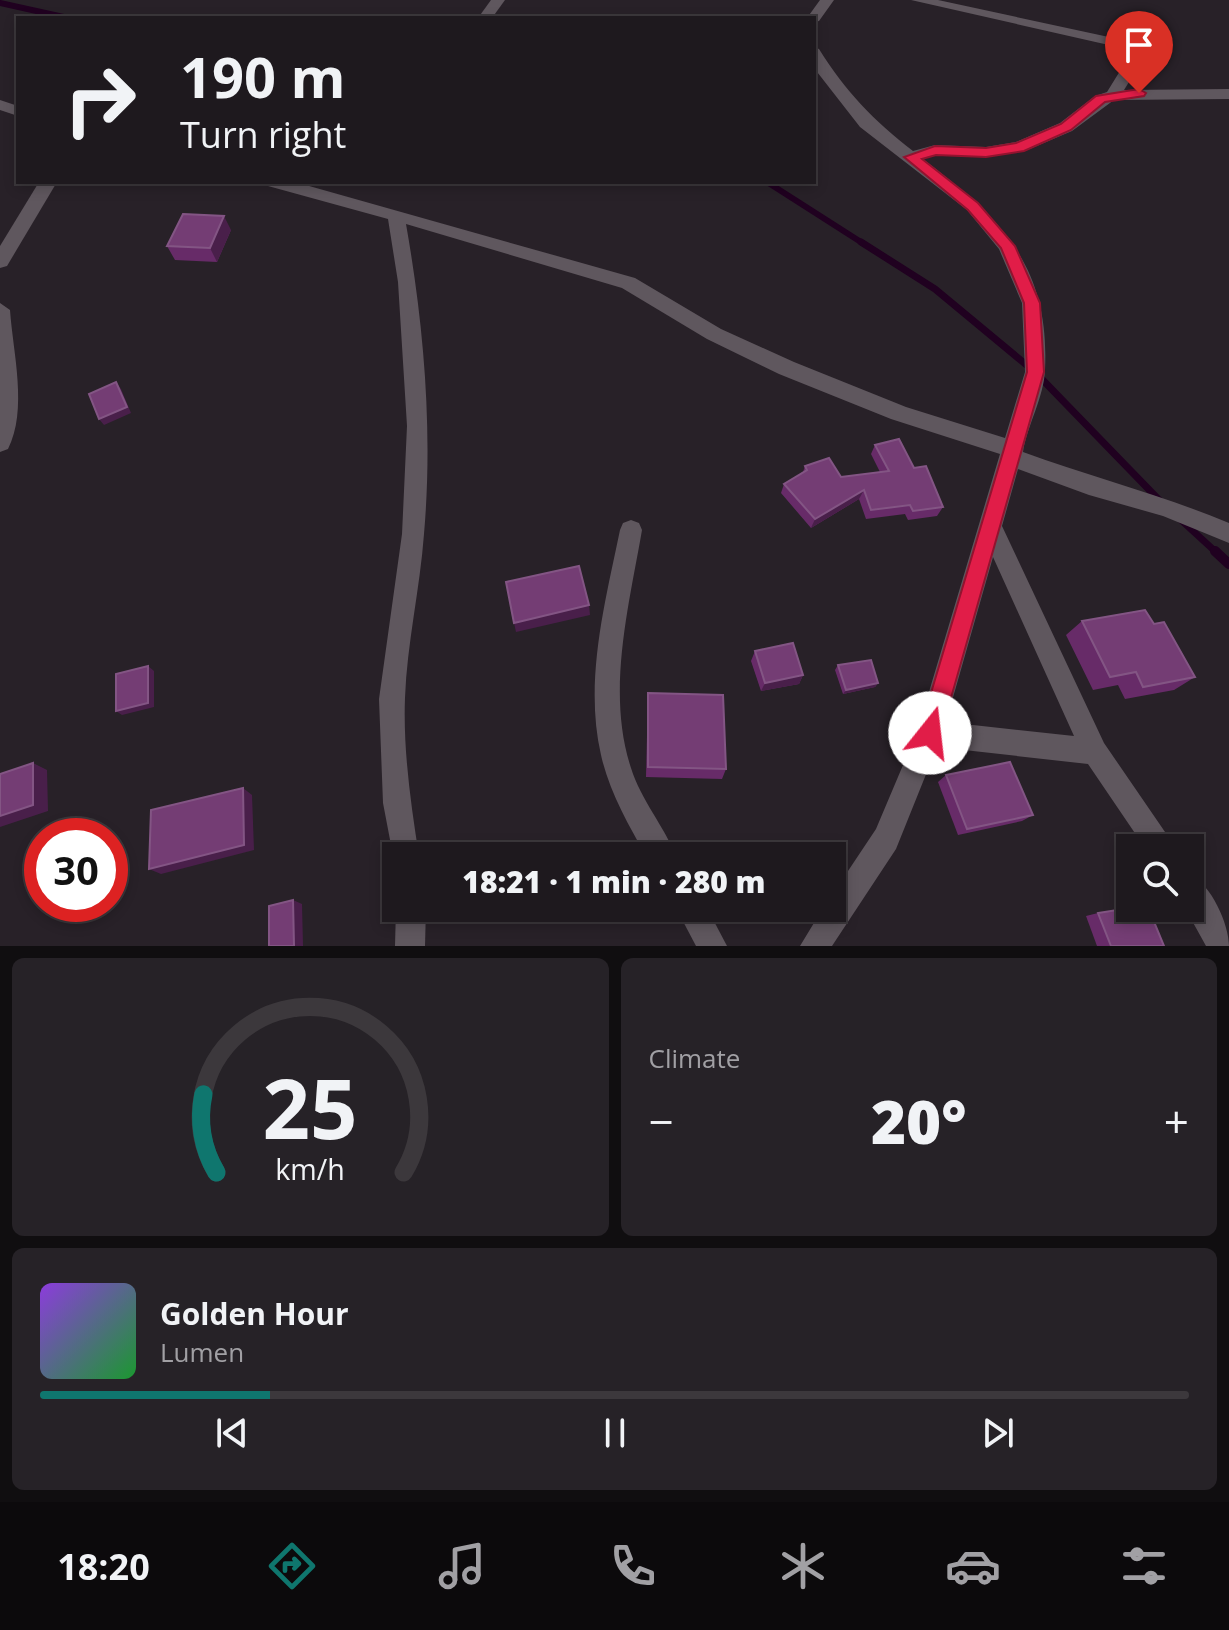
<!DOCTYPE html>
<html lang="en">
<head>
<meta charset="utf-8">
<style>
	:root { --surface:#1e191e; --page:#262227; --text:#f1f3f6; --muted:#a1a0a4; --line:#3c383c; --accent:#0f766e }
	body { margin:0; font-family:"Open Sans",sans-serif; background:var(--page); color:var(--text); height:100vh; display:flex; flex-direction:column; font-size:30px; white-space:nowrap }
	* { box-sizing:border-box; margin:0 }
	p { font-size:26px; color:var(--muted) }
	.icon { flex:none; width:44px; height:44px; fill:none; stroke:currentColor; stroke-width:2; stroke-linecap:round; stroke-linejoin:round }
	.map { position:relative; height:946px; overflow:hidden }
	.side { display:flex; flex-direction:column; gap:12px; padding:12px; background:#100e10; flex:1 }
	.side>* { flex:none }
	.guide { position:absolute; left:16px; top:16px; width:800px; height:168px; border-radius:0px; box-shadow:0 4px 12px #0003,0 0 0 2px var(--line); background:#1e191e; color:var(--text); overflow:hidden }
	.controls { position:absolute; left:1116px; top:834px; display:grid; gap:16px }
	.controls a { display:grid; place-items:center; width:88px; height:88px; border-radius:0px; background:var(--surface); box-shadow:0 4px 12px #0003,0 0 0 2px var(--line); font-size:40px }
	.speed { position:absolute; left:24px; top:818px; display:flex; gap:16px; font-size:40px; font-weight:700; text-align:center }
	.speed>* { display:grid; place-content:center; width:104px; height:104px; border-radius:50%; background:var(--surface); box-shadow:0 4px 12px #0003,0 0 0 2px var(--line); line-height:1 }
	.speed .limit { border:12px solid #d22; background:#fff; color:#111 }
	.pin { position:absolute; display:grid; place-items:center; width:68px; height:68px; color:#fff; margin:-82px -34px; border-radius:50% 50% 50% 0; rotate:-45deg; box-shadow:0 0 8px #0007 }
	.pin .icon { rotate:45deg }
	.me { position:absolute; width:88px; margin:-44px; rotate:16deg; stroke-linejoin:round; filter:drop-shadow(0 0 6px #0008) }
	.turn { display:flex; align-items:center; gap:28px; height:168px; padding:0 32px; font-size:36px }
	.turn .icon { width:104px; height:104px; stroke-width:2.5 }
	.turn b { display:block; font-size:56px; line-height:68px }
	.big { font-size:60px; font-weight:800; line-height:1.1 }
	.side .widget { flex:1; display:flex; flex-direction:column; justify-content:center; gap:12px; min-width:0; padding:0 28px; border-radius:12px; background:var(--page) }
	.side .dial { align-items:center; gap:0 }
	.dial svg { height:208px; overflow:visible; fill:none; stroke:var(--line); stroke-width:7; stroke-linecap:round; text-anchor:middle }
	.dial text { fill:var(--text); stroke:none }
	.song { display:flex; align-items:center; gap:24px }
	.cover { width:96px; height:96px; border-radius:12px; background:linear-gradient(135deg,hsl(270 70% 55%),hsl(130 70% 35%)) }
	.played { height:8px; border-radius:4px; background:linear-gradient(90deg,var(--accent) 20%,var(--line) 20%) }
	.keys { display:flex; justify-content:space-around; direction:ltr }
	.heat { display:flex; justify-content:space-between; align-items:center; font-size:44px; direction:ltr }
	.side .tiles { flex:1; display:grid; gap:12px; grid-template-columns:1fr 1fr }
	.widget:last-child { grid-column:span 2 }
	.trip { position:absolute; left:382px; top:842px; width:464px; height:80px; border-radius:0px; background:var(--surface); box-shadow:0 4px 12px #0003,0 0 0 2px var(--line); font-weight:800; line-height:80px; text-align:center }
	.dock { display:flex; height:128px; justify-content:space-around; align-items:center; background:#0c0a0c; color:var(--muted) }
	.dock .icon { width:56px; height:56px }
	.dock .selected { color:var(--accent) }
	.dock b { font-size:36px; color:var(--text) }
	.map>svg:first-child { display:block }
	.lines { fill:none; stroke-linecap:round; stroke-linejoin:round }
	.stream-far2 { stroke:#200120; stroke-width:6 }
	.stream-far1 { stroke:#200120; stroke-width:7 }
	.stream { stroke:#200120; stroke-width:10 }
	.minor { fill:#5f575e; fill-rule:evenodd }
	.wall { fill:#672b68 }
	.shaded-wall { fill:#491f4a }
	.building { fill:#743d74; stroke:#835584; stroke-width:2 }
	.route { fill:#e11d48; stroke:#92132f; stroke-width:2 }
</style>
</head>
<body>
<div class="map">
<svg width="1229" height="946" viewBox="0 0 1229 946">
	<rect width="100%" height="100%" fill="#282128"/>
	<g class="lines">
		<!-- stream-far2 -->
		<g class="stream-far2">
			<path d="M0 3 68 18"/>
			<path d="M767 182 864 244"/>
		</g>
		<!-- stream-far1 -->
		<g class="stream-far1">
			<path d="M861 242 935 289 1035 372 1162 503"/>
			<path d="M1181 520 1217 553"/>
		</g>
		<!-- stream -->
		<path class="stream" d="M1215 551 1229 564"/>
		<!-- minor -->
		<g class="minor">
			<path d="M491 0H505L492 18H478Z"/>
			<path d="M820 0H834L819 21 814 22V18H807Z"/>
			<path d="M911 0H938L1132 42 1144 58 1124 90 1229 89V99L1114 100 1072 131 1025 151 986 157 936 155 923 159C1000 218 1050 265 1045 370 1044 397 1027 426 1023 452 1092 477 1162 495 1229 523V543L1163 516 1089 495 1018 469 1002 526 1104 743 1176 848H1145L1088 764 937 747 896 849 832 946H800L823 908H832V895L876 829 917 732 1000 454 891 419 779 374 707 339 622 288 406 224C424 326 433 431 424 534 420 589 407 643 405 698 403 750 411 805 419 856H396L395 866 383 803 379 699 402 534 407 426 398 282 388 219 268 186 265 182H295L635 278 721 329 794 362 906 407 1005 438 1025 372 1022 303 999 249 967 210 860 127 814 68V47L819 49C846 92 873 120 913 151L935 145 986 147 1016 142 1060 123 1095 96 1107 92 1128 58 1122 48ZM993 557 1074 736 946 722Z"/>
			<path d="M0 100 18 106V116L0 110Z"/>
			<path d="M39 182H57L7 266 0 268V246Z"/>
			<path d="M0 303 10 310C13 353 28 410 8 449L0 452Z"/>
			<path d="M631 520 639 523 642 530C629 606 606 692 631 768 641 800 664 826 676 856H646C628 824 609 791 601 755 584 681 605 603 620 530L623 523Z"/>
			<path d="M1190 875C1211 884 1229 924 1229 946H1206L1185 908H1190Z"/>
			<path d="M396 908H426L425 946H395Z"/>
			<path d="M676 908H707L727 946H696Z"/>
		</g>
	</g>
	<!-- wall -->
	<g class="wall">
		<path d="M231 230 217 262 175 260 167 246Z"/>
		<path d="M875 445 914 468 943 507 937 516 908 520 905 514 866 519 859 499 811 528 781 493 784 484 803 472 805 466 841 477 880 472 871 454Z"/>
		<path d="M1082 621 1195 677 1174 690 1125 699 1118 685 1093 690 1066 635Z"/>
		<path d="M755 651 803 675 799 684 761 691 751 661Z"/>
		<path d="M838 665 878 683 875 687 843 694 835 670Z"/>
		<path d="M648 693 726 769 722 779 646 777Z"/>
		<path d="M946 775 1033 815 1022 821 958 835 938 782Z"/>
		<path d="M1098 913 1141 919 1164 946H1097L1086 916Z"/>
	</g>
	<!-- shaded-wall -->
	<g class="shaded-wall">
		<path d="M224 216 231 230 217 262 210 248Z"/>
		<path d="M116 382 121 389 131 413 104 425 99 419Z"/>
		<path d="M864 490 859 499 811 528 815 519Z"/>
		<path d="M589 605 590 615 516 632 514 623Z"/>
		<path d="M148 666 154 671V707L122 715 116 711Z"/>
		<path d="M803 675 799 684 761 691 765 683Z"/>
		<path d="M878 683 875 687 843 694 846 690Z"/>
		<path d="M33 763 47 770 48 811 0 827V816Z"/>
		<path d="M243 788 252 795 254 850 161 874 149 869Z"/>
		<path d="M293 900 302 904 303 946H294Z"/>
	</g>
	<!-- building -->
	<g class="building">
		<path d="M183 214 224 216 210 248 167 246Z"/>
		<path d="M116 382 127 407 99 419 89 394Z"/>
		<path d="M899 439 914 468 926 466 943 507 913 511 910 505 871 510 864 490 815 519 784 484 807 470 805 466 829 458 841 477 889 471 875 445Z"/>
		<path d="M579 566 589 605 514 623 506 582Z"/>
		<path d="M1145 610 1154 624 1164 622 1195 677 1143 687 1136 672 1110 677 1082 621Z"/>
		<path d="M793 643 803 675 765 683 755 651Z"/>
		<path d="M871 660 878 683 846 690 838 665Z"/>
		<path d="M148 666V703L116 711V674Z"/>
		<path d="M648 693 723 695 726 769 648 767Z"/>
		<path d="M1010 762 1033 815 967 829 946 775Z"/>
		<path d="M33 763V805L0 816V774Z"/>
		<path d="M243 788 244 845 149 869 151 810Z"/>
		<path d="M293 900 294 946H269V906Z"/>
		<path d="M1130 908H1136L1141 919 1152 917 1164 946H1111L1098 913Z"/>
	</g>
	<!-- route -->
	<path class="route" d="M1139 89 1146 93 1144 96 1105 102 1071 130 1024 151 986 157 936 155 922 159 978 203 1015 246 1040 303 1044 372 941 733 938 741 930 744 923 741 919 733 1027 372 1024 303 1001 248 968 210 904 157 935 146 986 148 1016 143 1061 124 1096 96Z"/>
</svg>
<div class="controls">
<a><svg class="icon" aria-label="search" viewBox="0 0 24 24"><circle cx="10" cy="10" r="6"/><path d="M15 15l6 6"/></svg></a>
</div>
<div class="speed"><div class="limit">30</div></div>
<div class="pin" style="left:1139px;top:93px;background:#d93025"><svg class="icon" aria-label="arrive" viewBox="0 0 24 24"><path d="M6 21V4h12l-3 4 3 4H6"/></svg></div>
<svg class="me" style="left:930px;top:733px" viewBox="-20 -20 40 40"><circle r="19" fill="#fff"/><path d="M0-13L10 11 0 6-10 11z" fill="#e11d48"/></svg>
<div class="trip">18:21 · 1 min · 280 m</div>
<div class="guide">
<div class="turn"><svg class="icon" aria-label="right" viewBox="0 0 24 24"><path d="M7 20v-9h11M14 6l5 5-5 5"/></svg><div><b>190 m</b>Turn right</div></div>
</div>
</div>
<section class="side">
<div class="tiles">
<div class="widget dial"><svg viewBox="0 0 100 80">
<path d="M14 69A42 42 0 1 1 86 69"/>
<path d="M14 69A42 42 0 0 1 9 39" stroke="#0f766e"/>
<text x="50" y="56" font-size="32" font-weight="700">25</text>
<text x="50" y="72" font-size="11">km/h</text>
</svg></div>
<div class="widget"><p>Climate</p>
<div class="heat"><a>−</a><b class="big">20°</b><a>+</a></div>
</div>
<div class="widget">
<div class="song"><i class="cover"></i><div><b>Golden Hour</b><p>Lumen</p></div></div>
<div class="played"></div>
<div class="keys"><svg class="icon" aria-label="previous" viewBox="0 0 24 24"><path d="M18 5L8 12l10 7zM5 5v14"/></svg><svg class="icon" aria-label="pause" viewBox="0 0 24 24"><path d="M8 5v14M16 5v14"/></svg><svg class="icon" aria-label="next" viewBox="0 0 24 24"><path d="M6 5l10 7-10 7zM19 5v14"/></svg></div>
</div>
</div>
</section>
<nav class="dock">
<b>18:20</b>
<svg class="icon selected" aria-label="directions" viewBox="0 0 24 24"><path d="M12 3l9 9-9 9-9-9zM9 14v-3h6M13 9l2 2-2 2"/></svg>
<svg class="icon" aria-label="music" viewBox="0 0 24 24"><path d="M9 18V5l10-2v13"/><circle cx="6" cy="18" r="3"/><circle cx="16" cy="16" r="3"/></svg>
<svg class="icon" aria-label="phone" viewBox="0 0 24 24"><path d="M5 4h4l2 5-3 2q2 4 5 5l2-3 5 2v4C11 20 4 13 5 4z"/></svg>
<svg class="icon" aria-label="climate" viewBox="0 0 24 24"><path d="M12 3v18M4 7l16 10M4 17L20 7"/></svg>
<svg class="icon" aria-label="car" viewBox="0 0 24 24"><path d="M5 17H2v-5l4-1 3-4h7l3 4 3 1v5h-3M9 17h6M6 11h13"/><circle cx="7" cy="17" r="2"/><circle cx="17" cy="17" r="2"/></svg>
<svg class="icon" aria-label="filters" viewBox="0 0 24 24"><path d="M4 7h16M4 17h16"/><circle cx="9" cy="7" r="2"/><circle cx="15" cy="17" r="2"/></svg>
</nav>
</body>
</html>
